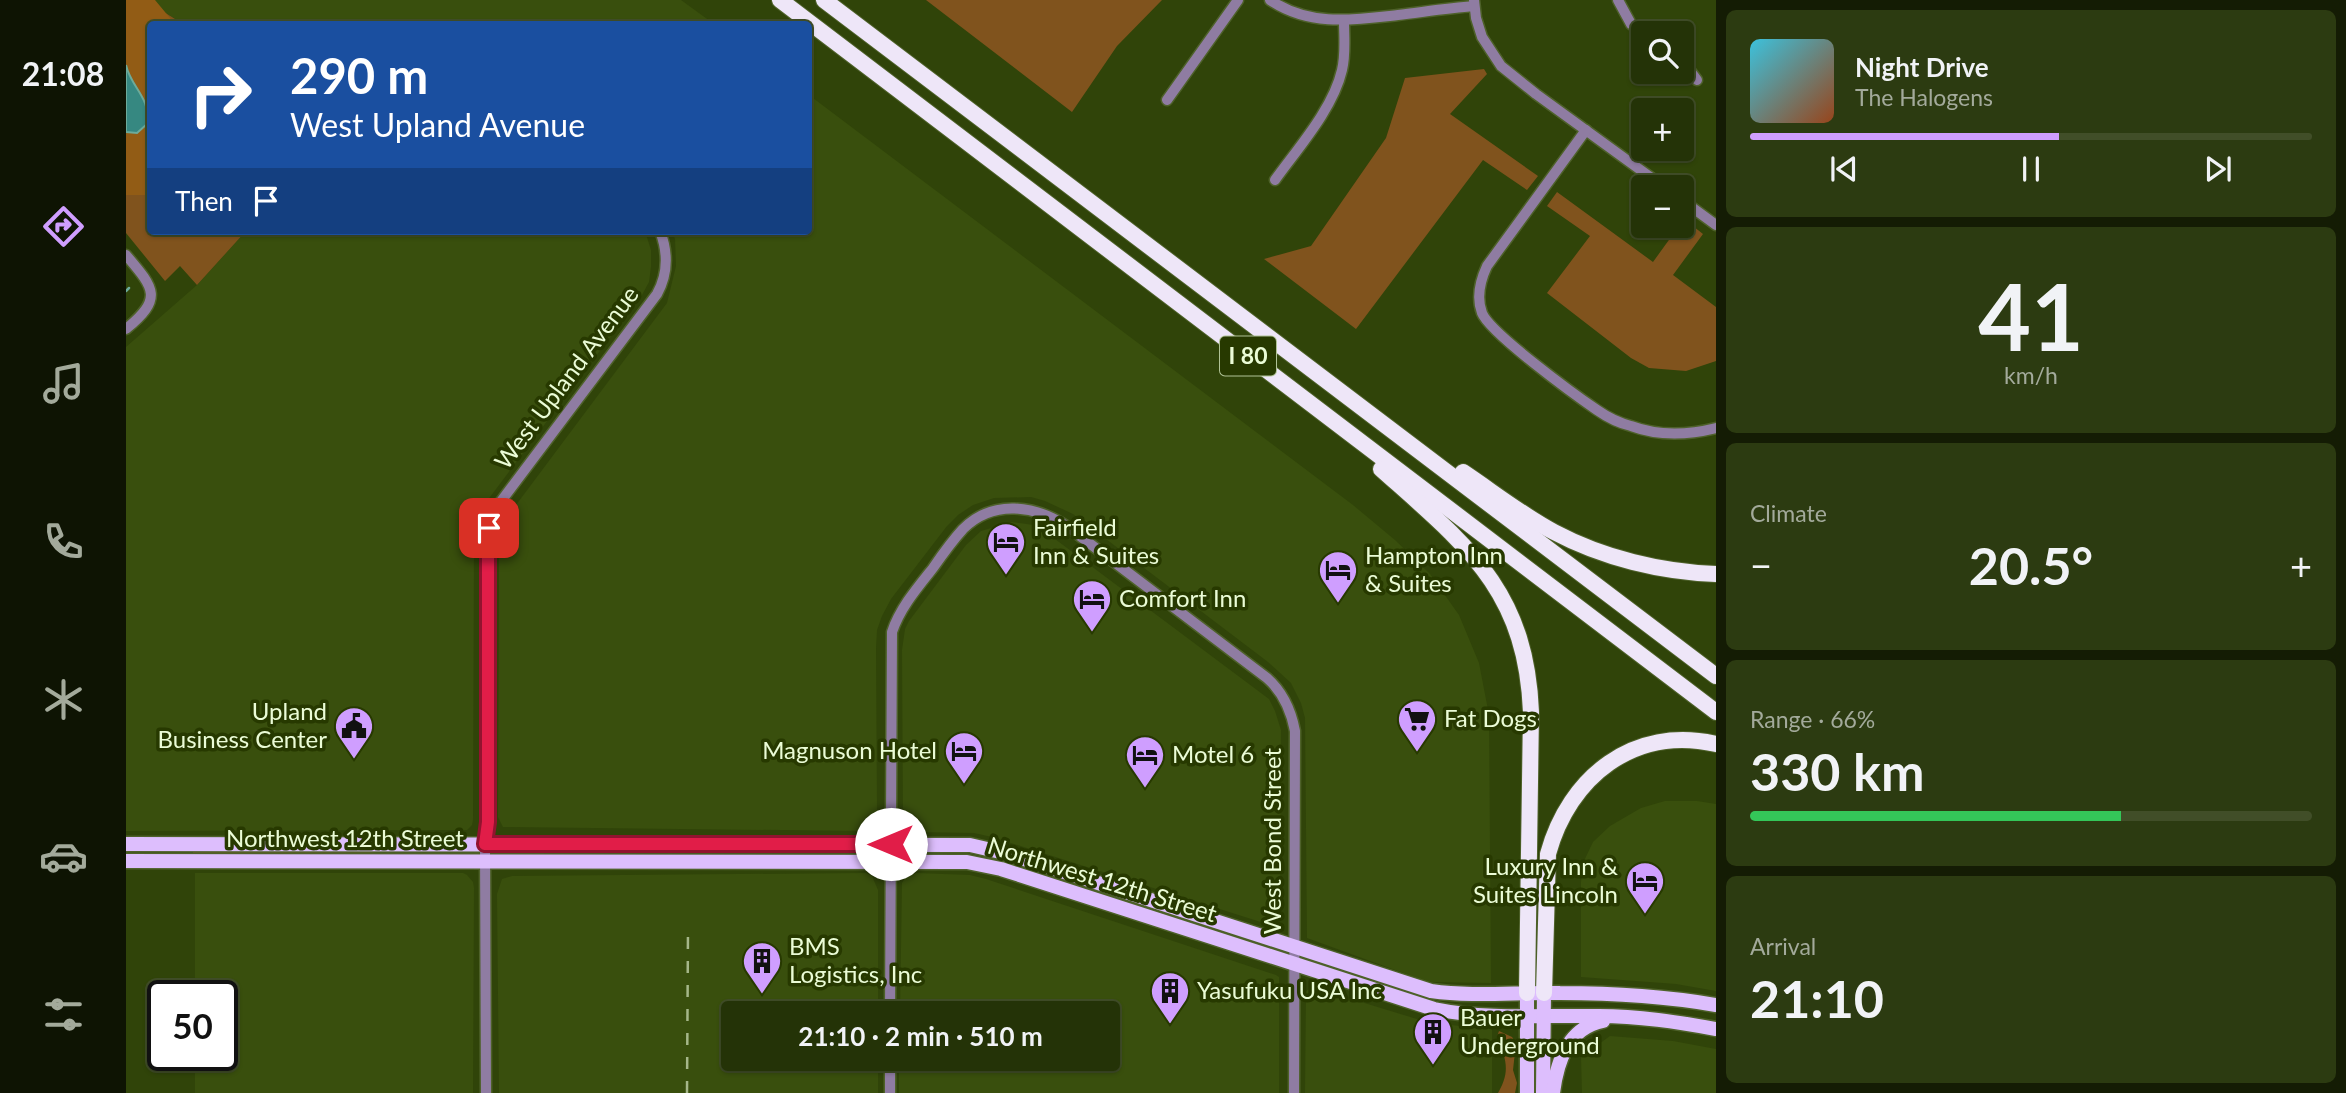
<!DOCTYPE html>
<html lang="en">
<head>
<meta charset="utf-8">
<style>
	:root { --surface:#243307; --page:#2c3b11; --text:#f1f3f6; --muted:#a3aa9b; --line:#414e28; --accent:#cf9eff }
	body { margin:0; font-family:Lato,sans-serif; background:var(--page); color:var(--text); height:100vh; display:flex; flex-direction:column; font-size:26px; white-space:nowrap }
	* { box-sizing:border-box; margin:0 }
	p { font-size:23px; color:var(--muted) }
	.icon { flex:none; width:38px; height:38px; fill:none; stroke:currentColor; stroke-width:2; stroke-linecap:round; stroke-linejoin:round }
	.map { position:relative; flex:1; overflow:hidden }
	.drawer { display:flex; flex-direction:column; gap:10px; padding:10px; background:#141c04; width:630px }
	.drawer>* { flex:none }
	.guide { position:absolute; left:21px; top:21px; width:665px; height:214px; border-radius:7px; box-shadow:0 2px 5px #0004,0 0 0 2px var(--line); background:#1a4fa0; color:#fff; overflow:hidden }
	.tools { position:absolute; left:1505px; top:21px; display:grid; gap:14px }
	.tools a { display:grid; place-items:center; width:63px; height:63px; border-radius:7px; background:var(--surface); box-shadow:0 2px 5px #0004,0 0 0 2px var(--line); font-size:35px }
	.speed { position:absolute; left:21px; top:980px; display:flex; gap:14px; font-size:35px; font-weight:700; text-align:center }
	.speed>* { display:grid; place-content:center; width:91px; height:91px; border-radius:50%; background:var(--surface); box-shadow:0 2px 5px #0004,0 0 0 2px var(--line); line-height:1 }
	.speed .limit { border:4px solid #111; border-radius:10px; background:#fff; color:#111 }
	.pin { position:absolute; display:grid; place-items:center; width:60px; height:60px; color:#fff; margin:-30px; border-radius:14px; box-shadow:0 4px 10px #0006 }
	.me { position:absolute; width:77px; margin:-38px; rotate:270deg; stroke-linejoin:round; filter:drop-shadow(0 0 5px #0008) }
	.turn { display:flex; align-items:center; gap:24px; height:147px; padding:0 28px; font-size:32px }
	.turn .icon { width:91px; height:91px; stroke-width:2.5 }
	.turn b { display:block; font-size:49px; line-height:60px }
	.then { display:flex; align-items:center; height:66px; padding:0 28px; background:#0003; gap:14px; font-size:26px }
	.big { font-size:52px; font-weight:700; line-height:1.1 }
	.drawer .card { flex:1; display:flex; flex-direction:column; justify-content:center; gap:10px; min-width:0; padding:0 24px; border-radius:10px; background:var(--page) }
	.drawer .dial { align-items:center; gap:0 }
	.dial b { font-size:91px; line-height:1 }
	.song { display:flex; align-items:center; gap:21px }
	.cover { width:84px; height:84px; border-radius:10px; background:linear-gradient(135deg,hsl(190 70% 55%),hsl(20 70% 35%)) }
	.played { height:7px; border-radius:4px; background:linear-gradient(90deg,var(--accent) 55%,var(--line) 55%) }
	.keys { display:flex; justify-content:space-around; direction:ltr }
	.heat { display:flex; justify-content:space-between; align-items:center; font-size:38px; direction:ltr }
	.charge { height:10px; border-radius:5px; background:linear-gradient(90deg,#34c759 66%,var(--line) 0) }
	.trip { position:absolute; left:595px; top:1001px; width:399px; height:70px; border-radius:7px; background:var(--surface); box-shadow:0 2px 5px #0004,0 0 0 2px var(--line); font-weight:700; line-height:70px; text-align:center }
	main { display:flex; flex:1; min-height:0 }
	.tab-bar { display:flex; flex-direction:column; width:126px; justify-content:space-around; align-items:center; background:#0e1403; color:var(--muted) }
	.tab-bar .icon { width:49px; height:49px }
	.tab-bar .selected { color:var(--accent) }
	.tab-bar b { font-size:32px; color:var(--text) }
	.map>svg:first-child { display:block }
	.built { fill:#394f0d }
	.green { fill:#80531d }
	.forest { fill:#925c15 }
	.water { fill:#368881; stroke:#6cab9a; stroke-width:2 }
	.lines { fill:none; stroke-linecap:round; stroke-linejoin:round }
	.stream { stroke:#6cab9a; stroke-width:2.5 }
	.minor-casing { stroke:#4e612a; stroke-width:13 }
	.major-casing { stroke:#4e612a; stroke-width:17 }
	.highway-casing { stroke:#4e612a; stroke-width:18 }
	.minor { stroke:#8f7ca2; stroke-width:10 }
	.major { stroke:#ddbefd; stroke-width:14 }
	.highway { stroke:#eee6f8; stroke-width:16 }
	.rail { stroke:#a5b789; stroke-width:2.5; stroke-dasharray:12 12; stroke-linecap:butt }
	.route-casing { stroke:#92132f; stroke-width:18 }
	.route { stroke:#e11d48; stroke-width:12 }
	.labels { text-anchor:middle; stroke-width:7; stroke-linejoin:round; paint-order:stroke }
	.shield { fill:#273900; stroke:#b0c296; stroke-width:2 }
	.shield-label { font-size:23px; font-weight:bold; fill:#ebfcd6 }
	.street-label { font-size:24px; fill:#ebfcd6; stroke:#273900 }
	.poi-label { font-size:24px; fill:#ebfcd6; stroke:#273900; text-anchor:start }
</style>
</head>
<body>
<main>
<nav class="tab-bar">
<b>21:08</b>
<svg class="icon selected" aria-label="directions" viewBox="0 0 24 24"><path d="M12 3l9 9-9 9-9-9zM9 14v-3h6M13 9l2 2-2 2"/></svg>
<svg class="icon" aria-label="music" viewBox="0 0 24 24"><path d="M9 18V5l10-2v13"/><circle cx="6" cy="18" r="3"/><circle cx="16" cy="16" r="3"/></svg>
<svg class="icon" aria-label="phone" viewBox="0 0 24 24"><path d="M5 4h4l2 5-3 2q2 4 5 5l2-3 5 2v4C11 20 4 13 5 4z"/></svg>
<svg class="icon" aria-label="climate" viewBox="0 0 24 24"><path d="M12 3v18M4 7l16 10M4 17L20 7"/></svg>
<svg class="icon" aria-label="car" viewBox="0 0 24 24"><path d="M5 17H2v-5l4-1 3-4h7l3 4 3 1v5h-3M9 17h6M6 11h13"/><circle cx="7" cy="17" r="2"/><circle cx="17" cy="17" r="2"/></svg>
<svg class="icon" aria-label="filters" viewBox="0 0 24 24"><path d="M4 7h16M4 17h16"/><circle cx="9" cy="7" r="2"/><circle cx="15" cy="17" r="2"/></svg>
</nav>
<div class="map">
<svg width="1590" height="1093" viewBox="0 0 1590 1093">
	<rect width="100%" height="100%" fill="#304409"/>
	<!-- built -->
	<g class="built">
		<path d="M19 0H555L588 24H57Z"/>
		<path d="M683 95 1227 505 1269 540 1304 574 1333 615 1353 663 1363 715 1365 983 1302 982 1181 938 1179 718 1175 703 1165 683 1142 662 947 514 919 501 905 497 868 498 847 505 832 515 821 526 765 599 756 616 751 630 750 647 751 810 749 824 745 828 738 831 377 827 372 817 373 584V537L378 521 541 303 550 266 549 239 546 231H682Z"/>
		<path d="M120 231H519L525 250V267L523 282 516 295 361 501 351 522 348 540 347 820 346 825 341 830 0 831V347L71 285Z"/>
		<path d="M886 522 907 525 921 533 1143 699 1149 711 1155 730 1154 920 1151 924 1147 926 1141 924 866 837 848 833 785 832 777 824 776 650 779 629 783 621 840 545 855 531Z"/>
		<path d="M1539 801H1571L1590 804V991L1550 984 1455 977V882L1457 863 1467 842 1484 826 1515 808Z"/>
		<path d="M69 873H337L341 875 347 882 348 888 347 1093H69V1055H96V996H69Z"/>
		<path d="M740 873 746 876 752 890V1013H607V1059H752V1093H373L371 894 376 879 386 876Z"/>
		<path d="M790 873 844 875 860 879 1150 975 1153 977V1093H773V1059H982V1013H774L776 883 779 878Z"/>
		<path d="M1186 987 1304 1023 1366 1029V1093H1179L1180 991Z"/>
		<path d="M1484 1036 1547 1041 1590 1049V1093H1456L1455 1057Z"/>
	</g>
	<!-- green -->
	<g class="green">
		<path d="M0 0H19L57 24H24V231H120L71 285 54 266 39 281 0 233Z"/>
		<path d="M800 0H1036L991 46 946 112Z"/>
		<path d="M1358 69 1361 74 1324 114 1412 176 1401 190 1357 160 1230 329 1138 259 1185 246 1260 138 1279 78Z"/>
		<path d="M1431 192 1527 262 1553 226H1556L1558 219 1577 234 1547 275 1590 307V361L1560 371 1523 368 1505 358 1421 293 1464 236 1421 206Z"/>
		<path d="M256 849V851L235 855H67V850Z"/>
		<path d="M1373 1031 1386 1037 1390 1043 1387 1070 1391 1083 1389 1093H1372C1385 1071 1380 1059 1371 1037Z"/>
	</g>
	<!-- forest -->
	<path class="forest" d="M0 0H29L49 24H24V195H0Z"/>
	<!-- water -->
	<path class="water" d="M0 65C5 88 25 97 21 124L11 133 0 132Z"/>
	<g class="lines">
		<!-- stream -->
		<path class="stream" d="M0 291 3 288"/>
		<!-- minor casing -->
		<g class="minor-casing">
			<g id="minor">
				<path d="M1144 0C1184 27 1227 20 1272 15 1297 12 1322 8 1348 6"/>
				<path d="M1348 0 1350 18 1356 37 1375 66 1410 94 1538 187"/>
				<path d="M1492 0 1505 24 1517 33"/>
				<path d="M1556 60 1571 80"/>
				<path d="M1041 100 1112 0"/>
				<path d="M1460 130 1361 266C1354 281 1350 297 1356 313 1364 333 1449 395 1471 410 1481 417 1493 423 1505 426 1532 436 1562 435 1590 428"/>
				<path d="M1149 180C1172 148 1207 109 1216 70 1220 54 1218 37 1218 21"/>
				<path d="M1556 200 1590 225"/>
				<path d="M0 255C28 288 38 298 0 329"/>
				<path d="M764 1013 766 632C774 608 791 588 807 568 816 555 826 541 837 529 867 499 909 505 942 527L1141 678C1157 692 1165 710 1169 731L1168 1093"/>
				<path d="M360 1093 359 844 362 822V541L367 515 373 504 531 294C542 274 542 252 534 231"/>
				<path d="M764 1093V1059"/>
			</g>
		</g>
		<!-- major casing -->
		<g class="major-casing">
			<g id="major">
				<path d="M0 844 844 845 883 854 1305 991C1347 997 1391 992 1434 993 1487 993 1538 996 1590 1005"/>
				<path d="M0 861 841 862 875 869 1308 1009C1362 1020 1418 1015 1473 1016 1513 1016 1551 1022 1590 1029"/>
				<path d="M1401 1093V993"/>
				<path d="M1417 1093 1418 993"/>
				<path d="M1427 1093C1431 1061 1442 1028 1477 1021"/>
			</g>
		</g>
		<!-- highway casing -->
		<g class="highway-casing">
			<g id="highway">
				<path d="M654 0 1590 712"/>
				<path d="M698 0 1590 676"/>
				<path d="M1255 469C1340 545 1400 589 1405 712L1401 993"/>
				<path d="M1337 472C1367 492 1396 515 1428 532 1477 558 1535 572 1590 574"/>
				<path d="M1418 993 1422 854C1443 777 1508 725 1590 744"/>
			</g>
		</g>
		<!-- minor -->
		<use href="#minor" class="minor"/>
		<!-- major -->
		<use href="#major" class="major"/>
		<!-- highway -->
		<use href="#highway" class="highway"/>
		<!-- rail -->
		<path class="rail" d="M561 1093 562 928"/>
	</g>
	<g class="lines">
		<!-- route casing -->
		<g class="route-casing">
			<path id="route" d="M363 528 362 541V822L359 844H765"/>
		</g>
		<!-- route -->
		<use href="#route" class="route"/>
	</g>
	<!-- icons -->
	<defs>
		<g id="hotel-pin" transform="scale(2.0125)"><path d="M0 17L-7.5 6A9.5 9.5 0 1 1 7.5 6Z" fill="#cf9eff" stroke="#273900"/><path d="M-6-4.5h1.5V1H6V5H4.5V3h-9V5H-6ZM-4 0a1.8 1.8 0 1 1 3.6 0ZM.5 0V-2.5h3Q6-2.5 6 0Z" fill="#111"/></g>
		<g id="supermarket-pin" transform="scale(2.0125)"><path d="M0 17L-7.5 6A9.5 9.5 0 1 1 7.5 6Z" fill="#cf9eff" stroke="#273900"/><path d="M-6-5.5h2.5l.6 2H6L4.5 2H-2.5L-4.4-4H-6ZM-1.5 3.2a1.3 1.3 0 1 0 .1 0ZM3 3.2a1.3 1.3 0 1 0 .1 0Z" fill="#111"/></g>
		<g id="civic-pin" transform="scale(2.0125)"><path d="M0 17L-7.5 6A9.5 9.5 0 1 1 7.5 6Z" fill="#cf9eff" stroke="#273900"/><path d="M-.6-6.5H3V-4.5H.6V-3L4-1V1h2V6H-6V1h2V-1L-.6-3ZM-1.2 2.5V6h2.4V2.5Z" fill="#111"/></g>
		<g id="building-pin" transform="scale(2.0125)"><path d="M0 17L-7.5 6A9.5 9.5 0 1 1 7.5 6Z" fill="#cf9eff" stroke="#273900"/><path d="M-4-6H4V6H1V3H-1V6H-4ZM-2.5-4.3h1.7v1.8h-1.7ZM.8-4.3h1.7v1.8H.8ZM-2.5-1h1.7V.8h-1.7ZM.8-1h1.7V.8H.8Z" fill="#111"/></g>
	</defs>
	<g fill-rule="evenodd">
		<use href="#hotel-pin" x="880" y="542"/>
		<use href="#hotel-pin" x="1212" y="570"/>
		<use href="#hotel-pin" x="966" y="599"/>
		<use href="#supermarket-pin" x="1291" y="719"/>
		<use href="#civic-pin" x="228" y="726"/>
		<use href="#hotel-pin" x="838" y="751"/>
		<use href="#hotel-pin" x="1019" y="755"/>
		<use href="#hotel-pin" x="1519" y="881"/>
		<use href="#building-pin" x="636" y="961"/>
		<use href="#building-pin" x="1044" y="991"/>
		<use href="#building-pin" x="1307" y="1032"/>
	</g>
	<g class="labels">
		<!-- shield labels -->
		<rect class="shield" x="1094" y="336.5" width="56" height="39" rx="5"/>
		<g class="shield-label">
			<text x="1122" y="364">I 80</text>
		</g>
		<!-- street labels -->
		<g class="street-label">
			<text transform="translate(441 378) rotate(-53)" y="8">West Upland Avenue</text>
			<text x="219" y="847">Northwest 12th Street</text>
			<text transform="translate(1147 841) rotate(-90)" y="8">West Bond Street</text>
			<text transform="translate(976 880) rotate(17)" y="8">Northwest 12th Street</text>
		</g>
		<!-- poi labels -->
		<g class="poi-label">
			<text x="907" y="536">Fairfield<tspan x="907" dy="28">Inn &amp; Suites</tspan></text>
			<text x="1239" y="564">Hampton Inn<tspan x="1239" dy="28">&amp; Suites</tspan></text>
			<text x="993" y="607">Comfort Inn</text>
			<text x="201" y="720" text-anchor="end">Upland<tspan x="201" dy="28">Business Center</tspan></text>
			<text x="1318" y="727">Fat Dogs</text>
			<text x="811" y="759" text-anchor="end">Magnuson Hotel</text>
			<text x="1046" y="763">Motel 6</text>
			<text x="1492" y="875" text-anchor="end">Luxury Inn &amp;<tspan x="1492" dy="28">Suites Lincoln</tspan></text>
			<text x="663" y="955">BMS<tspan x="663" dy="28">Logistics, Inc</tspan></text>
			<text x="1071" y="999">Yasufuku USA Inc</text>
			<text x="1334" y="1026">Bauer<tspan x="1334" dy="28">Underground</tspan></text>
		</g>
	</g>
</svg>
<div class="tools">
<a><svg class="icon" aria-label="search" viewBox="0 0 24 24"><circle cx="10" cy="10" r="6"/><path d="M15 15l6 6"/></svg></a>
<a>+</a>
<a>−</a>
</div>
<div class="speed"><div class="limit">50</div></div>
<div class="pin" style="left:363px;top:528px;background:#d93025"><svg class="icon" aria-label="arrive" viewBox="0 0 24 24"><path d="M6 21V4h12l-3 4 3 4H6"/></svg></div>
<svg class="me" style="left:765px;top:844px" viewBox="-20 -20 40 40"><circle r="19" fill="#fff"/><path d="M0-13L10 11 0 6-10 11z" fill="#e11d48"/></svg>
<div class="trip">21:10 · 2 min · 510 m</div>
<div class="guide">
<div class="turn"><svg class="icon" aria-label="right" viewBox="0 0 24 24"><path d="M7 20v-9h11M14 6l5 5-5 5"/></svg><div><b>290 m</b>West Upland Avenue</div></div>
<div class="then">Then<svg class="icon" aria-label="arrive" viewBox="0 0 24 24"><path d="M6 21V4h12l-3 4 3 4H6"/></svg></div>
</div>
</div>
<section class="drawer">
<div class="card">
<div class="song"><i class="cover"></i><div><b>Night Drive</b><p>The Halogens</p></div></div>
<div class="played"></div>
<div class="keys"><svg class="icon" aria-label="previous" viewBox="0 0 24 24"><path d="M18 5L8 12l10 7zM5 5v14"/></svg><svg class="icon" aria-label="pause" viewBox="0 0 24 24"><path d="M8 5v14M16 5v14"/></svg><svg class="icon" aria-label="next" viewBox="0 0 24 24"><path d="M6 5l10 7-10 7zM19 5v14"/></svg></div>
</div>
<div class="card dial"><b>41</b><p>km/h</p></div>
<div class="card"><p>Climate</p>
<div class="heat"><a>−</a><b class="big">20.5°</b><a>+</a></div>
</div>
<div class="card"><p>Range · 66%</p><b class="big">330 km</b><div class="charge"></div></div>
<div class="card"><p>Arrival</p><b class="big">21:10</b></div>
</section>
</main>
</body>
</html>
